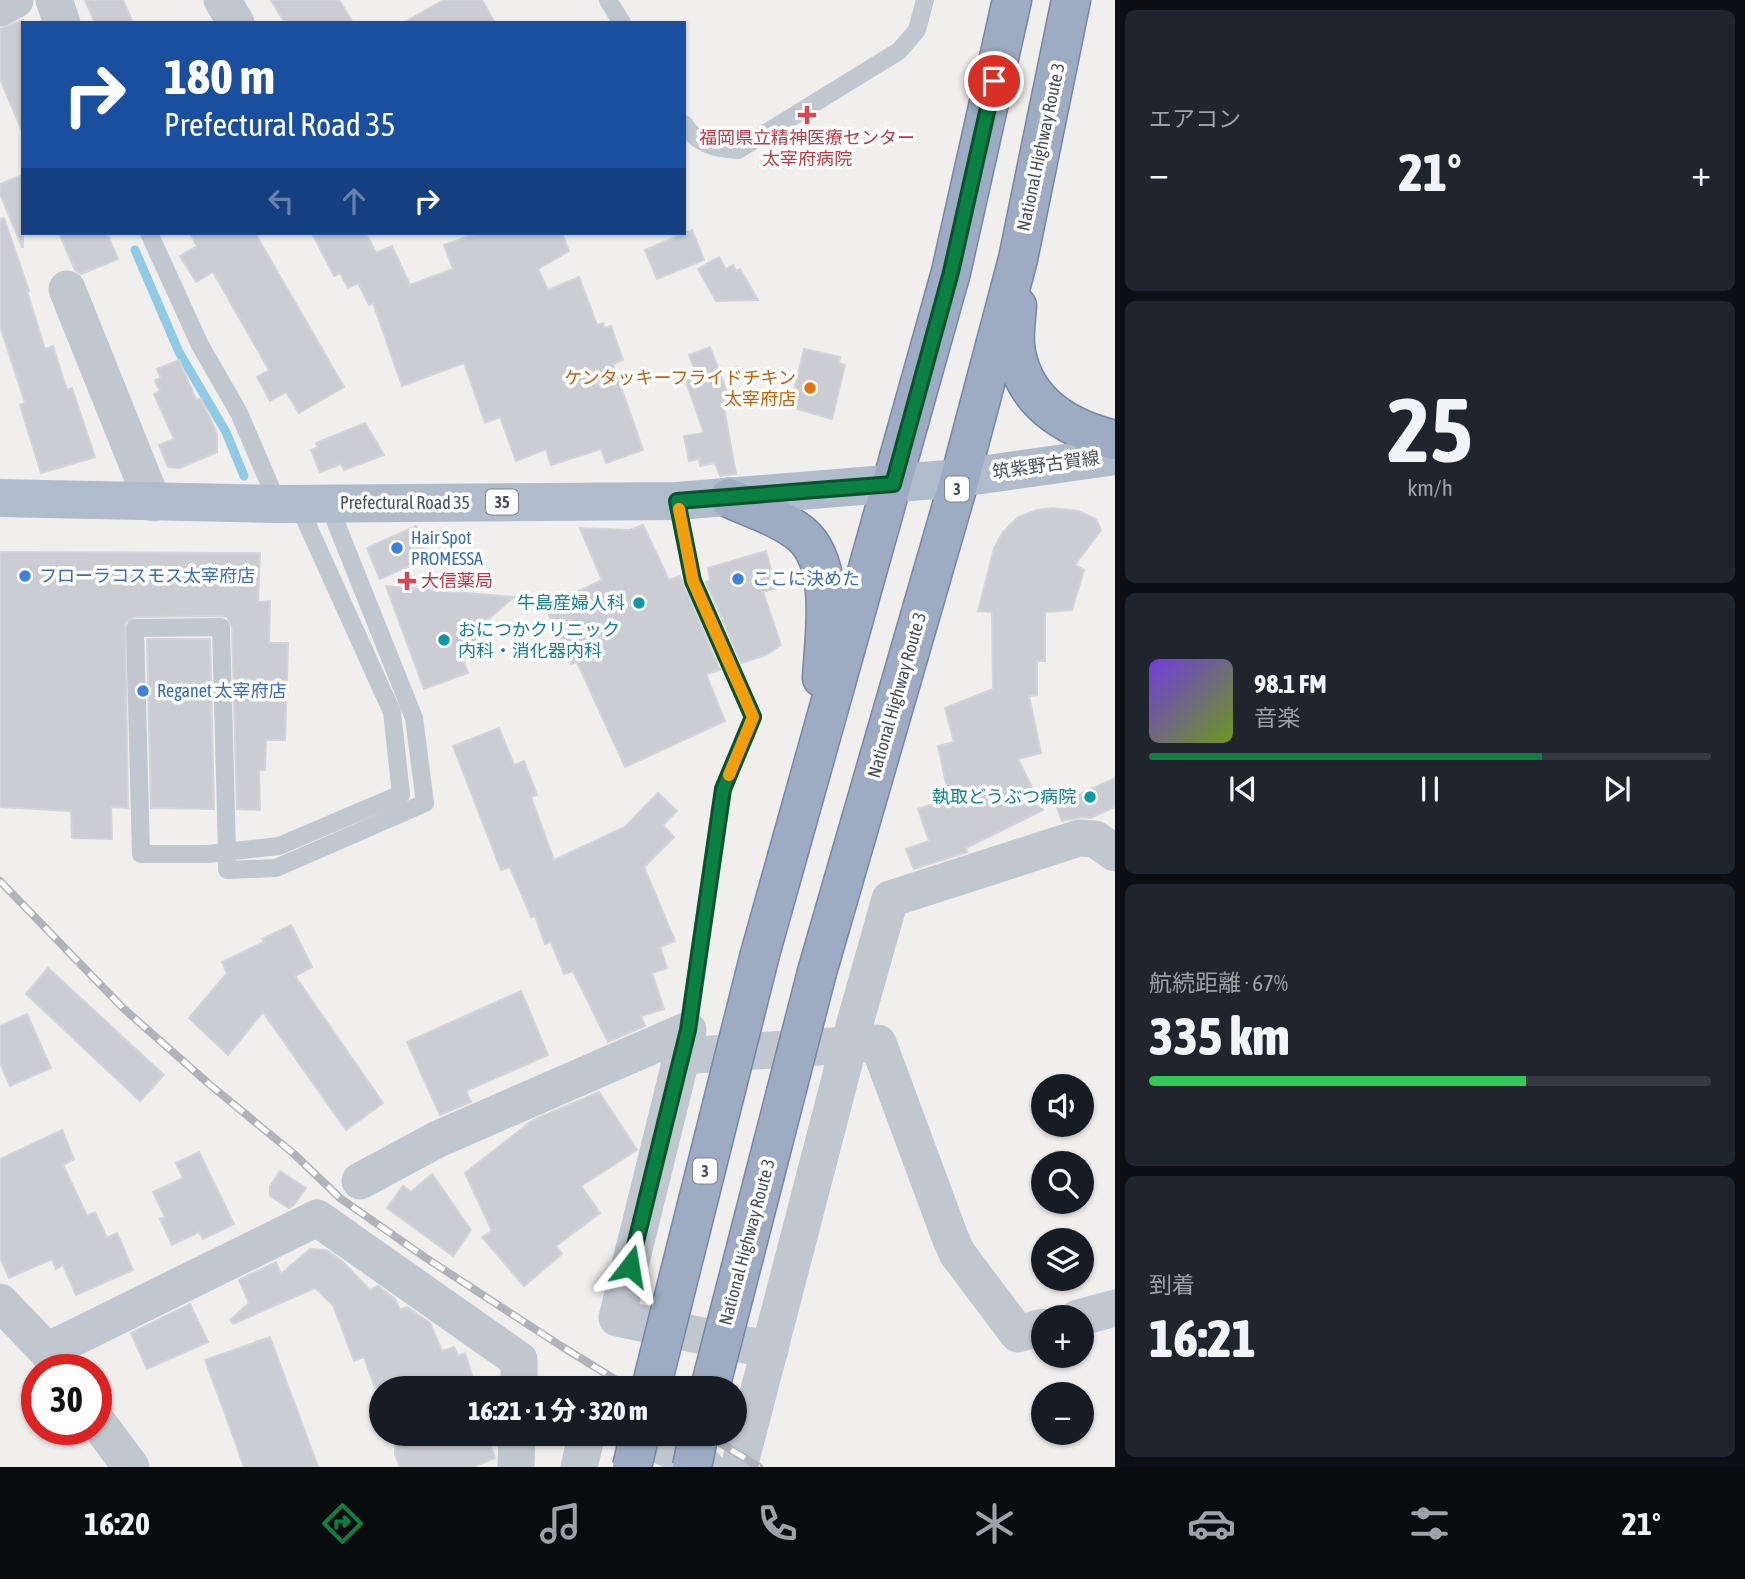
<!DOCTYPE html>
<html lang="ja">
<head>
<meta charset="utf-8">
<style>
	:root { --surface:#171b24; --page:#20242c; --text:#f1f3f6; --muted:#9ea1a6; --line:#363941; --accent:#0b8043 }
	body { margin:0; font-family:"Asap Condensed","Noto Sans JP",sans-serif; background:var(--page); color:var(--text); height:100vh; display:flex; flex-direction:column; font-size:26px; white-space:nowrap }
	* { box-sizing:border-box; margin:0 }
	p { font-size:23px; color:var(--muted) }
	.icon { flex:none; width:38px; height:38px; fill:none; stroke:currentColor; stroke-width:2; stroke-linecap:round; stroke-linejoin:round }
	.map { position:relative; flex:1; overflow:hidden }
	.details { display:flex; flex-direction:column; gap:10px; padding:10px; background:#0d0f14; width:630px }
	.details>* { flex:none }
	.top-card { position:absolute; left:21px; top:21px; width:665px; height:214px; border-radius:0px; box-shadow:0 2px 5px #0004; background:#1a4fa0; color:#fff; overflow:hidden }
	.tools { position:absolute; left:1031px; top:1074px; display:grid; gap:14px }
	.tools a { display:grid; place-items:center; width:63px; height:63px; border-radius:50%; background:var(--surface); box-shadow:0 2px 5px #0004; font-size:35px }
	.speed { position:absolute; left:21px; top:1354px; display:flex; gap:14px; font-size:35px; font-weight:700; text-align:center }
	.speed>* { display:grid; place-content:center; width:91px; height:91px; border-radius:50%; background:var(--surface); box-shadow:0 2px 5px #0004; line-height:1 }
	.speed .limit { border:10px solid #d22; background:#fff; color:#111 }
	.pin { position:absolute; display:grid; place-items:center; width:60px; height:60px; color:#fff; margin:-30px; border:4px solid #fff; border-radius:50%; box-shadow:0 2px 7px #0007 }
	.me { position:absolute; width:77px; margin:-38px; rotate:14deg; stroke-linejoin:round; filter:drop-shadow(0 0 5px #0008) }
	.turn { display:flex; align-items:center; gap:24px; height:147px; padding:0 28px; font-size:32px }
	.turn .icon { width:91px; height:91px; stroke-width:2.5 }
	.turn b { display:block; font-size:49px; line-height:60px }
	.lanes { display:flex; align-items:center; height:66px; padding:0 28px; background:#0003; justify-content:center; gap:35px; direction:ltr }
	.lanes .off { opacity:.35 }
	.big { font-size:52px; font-weight:800; line-height:1.1 }
	.details .tile { flex:1; display:flex; flex-direction:column; justify-content:center; gap:10px; min-width:0; padding:0 24px; border-radius:10px; background:var(--page) }
	.details .dial { align-items:center; gap:0 }
	.dial b { font-size:91px; line-height:1 }
	.song { display:flex; align-items:center; gap:21px }
	.cover { width:84px; height:84px; border-radius:10px; background:linear-gradient(135deg,hsl(260 70% 55%),hsl(80 70% 35%)) }
	.played { height:7px; border-radius:4px; background:linear-gradient(90deg,var(--accent) 70%,var(--line) 70%) }
	.keys { display:flex; justify-content:space-around; direction:ltr }
	.heat { display:flex; justify-content:space-between; align-items:center; font-size:38px; direction:ltr }
	.charge { height:10px; border-radius:5px; background:linear-gradient(90deg,#34c759 67%,var(--line) 0) }
	.trip { position:absolute; left:369px; top:1376px; width:378px; height:70px; border-radius:35px; background:var(--surface); box-shadow:0 2px 5px #0004; font-weight:800; line-height:70px; text-align:center }
	.tabs { display:flex; height:112px; justify-content:space-around; align-items:center; background:#090b0e; color:var(--muted) }
	.tabs .icon { width:49px; height:49px }
	.tabs .selected { color:var(--accent) }
	.tabs b { font-size:32px; color:var(--text) }
	main { display:flex; flex:1; min-height:0 }
	.map>svg:first-child { display:block }
	.lines { fill:none; stroke-linecap:round; stroke-linejoin:round }
	.stream { stroke:#90cbe5; stroke-width:9 }
	.building { fill:#cccdd3; stroke:#d3d4d9; stroke-width:2 }
	.trunk-casing { stroke:#7587a5; stroke-width:41 }
	.service { stroke:#c0c7cf; stroke-width:18 }
	.minor { stroke:#c0c7cf; stroke-width:37 }
	.primary { stroke:#b0bbcb; stroke-width:38 }
	.trunk { stroke:#9dacc2; stroke-width:38 }
	.rail-casing { stroke:#b1b3b8; stroke-width:8 }
	.rail { stroke:#fff; stroke-width:5; stroke-dasharray:16; stroke-linecap:butt }
	.trunk-bridge-casing { stroke:#7587a5; stroke-width:41; stroke-linecap:butt }
	.trunk-bridge { stroke:#9dacc2; stroke-width:38 }
	.route-casing { stroke:#07532c; stroke-width:18 }
	.route { stroke:#0b8043; stroke-width:12 }
	.slow { stroke:#f59e0b; stroke-width:12 }
	.health-dot { fill:#e0444e; stroke:#fff; stroke-width:2.5 }
	.food-dot { fill:#e8710a; stroke:#fff; stroke-width:2.5 }
	.shop-dot { fill:#3f7fe0; stroke:#fff; stroke-width:2.5 }
	.culture-dot { fill:#0f9aa8; stroke:#fff; stroke-width:2.5 }
	.labels { text-anchor:middle; stroke-width:7; stroke-linejoin:round; paint-order:stroke }
	.shield { fill:#fff; stroke:#7f848c; stroke-width:2 }
	.shield-label { font-size:16px; font-weight:bold; fill:#48505a }
	.health-label { font-size:18px; fill:#be3a42; stroke:#fff }
	.street-label { font-size:18px; fill:#48505a; stroke:#fff }
	.food-label { font-size:18px; fill:#c56008; stroke:#fff; text-anchor:end }
	.shop-label { font-size:18px; fill:#366cbe; stroke:#fff; text-anchor:start }
	.culture-label { font-size:18px; fill:#0d838f; stroke:#fff; text-anchor:end }
</style>
</head>
<body>
<main>
<div class="map">
<svg width="1115" height="1467" viewBox="0 0 1115 1467">
	<rect width="100%" height="100%" fill="#f1efee"/>
	<g class="lines">
		<!-- stream -->
		<path class="stream" d="M135 250 179 352 226 432 244 476"/>
	</g>
	<!-- building -->
	<g class="building">
		<path d="M85 0H123L133 23H95Z"/>
		<path d="M271 0H339L353 23H285Z"/>
		<path d="M444 0H482L495 23H403Z"/>
		<path d="M23 20V133L0 79V29Z"/>
		<path d="M23 175V247H22L0 194V184Z"/>
		<path d="M4 218 29 291H27L45 349 53 346 67 390 72 388 95 457 41 473 20 405 25 403 0 326V219Z"/>
		<path d="M692 230 704 260 657 279 645 250Z"/>
		<path d="M59 233H107L118 259 81 274 75 270Z"/>
		<path d="M190 233H255L344 387 299 413 286 392 270 401 257 377 269 370 213 272 196 282 180 256 197 246Z"/>
		<path d="M312 233H366L376 253 392 246 410 285 453 269 444 245 478 233H562L569 251 538 269 548 290 579 277 597 325 603 323 604 328 611 326 623 360 613 364 643 450 606 463 601 449 551 465 546 449 516 461 500 417 485 423 464 363 402 386 373 303 369 305 358 283 348 288 340 273 334 276Z"/>
		<path d="M719 257 726 269 733 265 736 271 740 269 758 300 716 301 698 269Z"/>
		<path d="M710 347 730 400 723 402 736 474 720 476 715 463 700 466 699 459 689 461 684 436 704 433 685 379 697 375 689 355Z"/>
		<path d="M804 349 840 357 839 363 845 365 832 419 790 407Z"/>
		<path d="M179 360 196 400 201 398 217 434V452L180 468 168 467 159 445 174 439 154 394 160 391 155 380 161 378 157 369Z"/>
		<path d="M365 423 384 455 344 470 341 464 320 472 311 450 318 447 316 443Z"/>
		<path d="M1053 508 1078 511 1096 519 1101 530 1075 565 1084 570 1072 610 1045 612V661H1037V695L1029 696 1041 753 1018 759 1043 810 966 848 967 852 914 869 906 849 929 841 918 809 936 803 932 794 947 788 938 746 954 742 945 708 993 689 992 612 978 611 994 548 1003 532 1018 517 1037 510Z"/>
		<path d="M643 525 669 580 680 576 720 670 706 674 725 721 625 767 577 662 571 664 545 607 602 580 580 528 630 530Z"/>
		<path d="M416 526 430 557 380 579 367 548Z"/>
		<path d="M766 551 776 588 763 592 781 645 766 655 741 663 706 582 710 580 708 568Z"/>
		<path d="M0 552 260 553 258 602 270 601 269 643H288L285 740H266L265 770H259L260 810 237 809 232 627 227 617 221 616 135 617 125 623 128 808 111 807 112 839 72 838 71 811 0 807Z"/>
		<path d="M386 586 514 597 477 629 485 651 463 659 468 673 424 689Z"/>
		<path d="M147 639H210L214 809 151 808Z"/>
		<path d="M499 728 514 765 524 761 537 795 531 797 554 860 625 827 658 793 677 811 663 825 674 837 644 867 675 941 660 947 667 968 652 973 664 1009 641 1016 645 1026 608 1042 573 971 564 974 551 942 545 944 535 916 531 917 510 867 501 870 453 746Z"/>
		<path d="M1115 778V807L1091 818 1080 817 1062 821 1056 805Z"/>
		<path d="M291 925 312 967 295 976 383 1103 346 1130 263 1012 228 1055 189 1018 227 973 222 962 264 942 262 939Z"/>
		<path d="M48 968 164 1075 140 1101 26 994Z"/>
		<path d="M521 991 548 1055 466 1091 471 1102 440 1115 407 1042Z"/>
		<path d="M27 1014 51 1068 10 1086 0 1063V1026Z"/>
		<path d="M599 1092 637 1150 581 1186 600 1213 556 1246 562 1254 524 1286 482 1237 492 1231 465 1173 533 1120Z"/>
		<path d="M62 1130 74 1159 63 1165 87 1216 95 1212 107 1238 117 1233 133 1270 76 1295 63 1265 56 1269 52 1259 9 1278 0 1257V1159Z"/>
		<path d="M199 1152 234 1224 203 1239 199 1232 172 1245 160 1219 165 1217 153 1192 183 1178 176 1163Z"/>
		<path d="M280 1171 306 1188 293 1206 289 1208 270 1196V1186Z"/>
		<path d="M432 1174 471 1230 453 1256 387 1208 403 1186 411 1192Z"/>
		<path d="M310 1249 326 1250 342 1261 370 1290 378 1286 395 1299 400 1310 407 1307 430 1323 442 1351 454 1347 458 1356 465 1353 476 1388H375L364 1357 354 1361 333 1305 315 1288 233 1324 230 1320 249 1303 239 1280 276 1262 281 1274Z"/>
		<path d="M190 1304 208 1342 147 1369 131 1333Z"/>
		<path d="M270 1337 318 1467H244L228 1422 205 1360Z"/>
		<path d="M421 1433H486L495 1458 473 1467H400L395 1454V1445Z"/>
	</g>
	<g class="lines">
		<!-- trunk casing -->
		<g class="trunk-casing">
			<g id="trunk">
				<path d="M1017 306C1016 319 1014 332 1015 345 1021 401 1065 428 1115 440"/>
				<path d="M729 498C753 509 780 517 801 534 837 564 824 637 822 678"/>
				<path d="M760 954 951 272 1012 0"/>
				<path d="M817 972 960 478 1018 259 1071 0"/>
			</g>
		</g>
		<!-- service -->
		<g class="service">
			<path d="M608 0 622 23"/>
			<path d="M684 124C697 144 714 149 738 150L899 51 917 30 925 0"/>
			<path d="M149 233 200 345 239 413 278 504"/>
			<path d="M677 501 693 581 753 717 723 789 688 1030"/>
			<path d="M298 504 392 712 401 794 279 846 207 854H141L135 628 221 627 227 852V870L276 868 425 803 414 718 328 503"/>
		</g>
		<!-- minor -->
		<g class="minor">
			<path d="M54 0 62 23"/>
			<path d="M222 0 236 23"/>
			<path d="M0 8 15 0"/>
			<path d="M67 289 153 503"/>
			<path d="M687 1035 617 1318 770 1350"/>
			<path d="M681 1056 878 1043 950 1237 957 1253 1018 1334 1043 1327"/>
			<path d="M360 1181 438 1139 688 1030"/>
			<path d="M0 1302 47 1351 60 1369"/>
			<path d="M1078 1318 1115 1308"/>
			<path d="M47 1351 317 1218 519 1360V1388"/>
			<path d="M96 1420 131 1467"/>
			<path d="M635 1433 706 1467"/>
			<path d="M516 1467 517 1433"/>
			<path d="M579 1467 587 1433"/>
			<path d="M739 1467 849 1044 890 899 1079 838 1095 839 1115 853"/>
		</g>
		<!-- primary -->
		<path class="primary" d="M0 498 278 504 677 501 960 478 1115 456"/>
		<!-- trunk -->
		<use href="#trunk" class="trunk"/>
		<!-- rail casing -->
		<g class="rail-casing">
			<g id="rail">
				<path d="M0 881 123 1008 209 1084 294 1154 340 1198 426 1258 561 1346 629 1388"/>
				<path d="M704 1433 759 1467"/>
			</g>
		</g>
		<!-- rail -->
		<use href="#rail" class="rail"/>
		<!-- trunk-bridge casing -->
		<g class="trunk-bridge-casing">
			<g id="trunk-bridge">
				<path d="M651 1388 760 954"/>
				<path d="M710 1388 817 972"/>
				<path d="M632 1467 640 1433"/>
				<path d="M692 1467 699 1433"/>
			</g>
		</g>
		<!-- trunk-bridge -->
		<use href="#trunk-bridge" class="trunk-bridge"/>
	</g>
	<g class="lines">
		<!-- route casing -->
		<g class="route-casing">
			<path id="route" d="M630 1266 688 1030 723 789 753 717 693 581 677 501 893 484 951 272 994 81"/>
		</g>
		<!-- route -->
		<use href="#route" class="route"/>
		<!-- slow -->
		<path class="slow" d="M679 509 693 581 753 717 729 775"/>
	</g>
	<!-- markers -->
	<g class="health-dot">
		<path d="M803.5 104.5h7v7h7v7h-7v7h-7v-7h-7v-7h7z"/>
		<path d="M403.5 570.5h7v7h7v7h-7v7h-7v-7h-7v-7h7z"/>
	</g>
	<circle class="food-dot" cx="810" cy="388" r="7"/>
	<g class="shop-dot">
		<circle cx="397" cy="548" r="7"/>
		<circle cx="25" cy="576" r="7"/>
		<circle cx="738" cy="579" r="7"/>
		<circle cx="143" cy="691" r="7"/>
	</g>
	<g class="culture-dot">
		<circle cx="639" cy="603" r="7"/>
		<circle cx="444" cy="640" r="7"/>
		<circle cx="1090" cy="797" r="7"/>
	</g>
	<g class="labels">
		<!-- shield labels -->
		<g class="shield">
			<rect x="945" y="476.5" width="24" height="25" rx="5"/>
			<rect x="486" y="489.5" width="32" height="25" rx="5"/>
			<rect x="693" y="1158.5" width="24" height="25" rx="5"/>
		</g>
		<g class="shield-label">
			<text x="957" y="495">3</text>
			<text x="502" y="508">35</text>
			<text x="705" y="1177">3</text>
		</g>
		<!-- health labels -->
		<g class="health-label">
			<text x="807" y="144">福岡県立精神医療センター<tspan x="807" dy="21">太宰府病院</tspan></text>
			<text x="421" y="587" text-anchor="start">大信薬局</text>
		</g>
		<!-- street labels -->
		<g class="street-label">
			<text transform="translate(1041 147) rotate(-78)" y="6">National Highway Route 3</text>
			<text transform="translate(1046 465) rotate(-8)" y="6">筑紫野古賀線</text>
			<text x="405" y="509">Prefectural Road 35</text>
			<text transform="translate(897 695) rotate(-74)" y="6">National Highway Route 3</text>
			<text transform="translate(747 1242) rotate(-75)" y="6">National Highway Route 3</text>
		</g>
		<!-- food labels -->
		<g class="food-label">
			<text x="796" y="384">ケンタッキーフライドチキン<tspan x="796" dy="21">太宰府店</tspan></text>
		</g>
		<!-- shop labels -->
		<g class="shop-label">
			<text x="411" y="544">Hair Spot<tspan x="411" dy="21">PROMESSA</tspan></text>
			<text x="39" y="582">フローラコスモス太宰府店</text>
			<text x="752" y="585">ここに決めた</text>
			<text x="157" y="697">Reganet 太宰府店</text>
		</g>
		<!-- culture labels -->
		<g class="culture-label">
			<text x="625" y="609">牛島産婦人科</text>
			<text x="458" y="636" text-anchor="start">おにつかクリニック<tspan x="458" dy="21">内科・消化器内科</tspan></text>
			<text x="1076" y="803">執取どうぶつ病院</text>
		</g>
	</g>
</svg>
<div class="tools">
<a><svg class="icon" aria-label="sound" viewBox="0 0 24 24"><path d="M4 9h4l5-4v14l-5-4H4zM17 9q2 3 0 6"/></svg></a>
<a><svg class="icon" aria-label="search" viewBox="0 0 24 24"><circle cx="10" cy="10" r="6"/><path d="M15 15l6 6"/></svg></a>
<a><svg class="icon" aria-label="layers" viewBox="0 0 24 24"><path d="M12 4l9 5-9 5-9-5zM3 14l9 5 9-5"/></svg></a>
<a>+</a>
<a>−</a>
</div>
<div class="speed"><div class="limit">30</div></div>
<div class="pin" style="left:994px;top:81px;background:#d93025"><svg class="icon" aria-label="arrive" viewBox="0 0 24 24"><path d="M6 21V4h12l-3 4 3 4H6"/></svg></div>
<svg class="me" style="left:630px;top:1266px" viewBox="-20 -20 40 40"><path d="M0-17L14 15 0 8-14 15z" fill="#0b8043" stroke="#fff" stroke-width="4"/></svg>
<div class="trip">16:21 · 1 分 · 320 m</div>
<div class="top-card">
<div class="turn"><svg class="icon" aria-label="right" viewBox="0 0 24 24"><path d="M7 20v-9h11M14 6l5 5-5 5"/></svg><div><b>180 m</b>Prefectural Road 35</div></div>
<div class="lanes"><svg class="icon off" aria-label="left" viewBox="0 0 24 24"><path d="M17 20v-9H6M10 6l-5 5 5 5"/></svg><svg class="icon off" aria-label="ahead" viewBox="0 0 24 24"><path d="M12 20V5M6 11l6-6 6 6"/></svg><svg class="icon" aria-label="right" viewBox="0 0 24 24"><path d="M7 20v-9h11M14 6l5 5-5 5"/></svg></div>
</div>
</div>
<section class="details">
<div class="tile"><p>エアコン</p>
<div class="heat"><a>−</a><b class="big">21°</b><a>+</a></div>
</div>
<div class="tile dial"><b>25</b><p>km/h</p></div>
<div class="tile">
<div class="song"><i class="cover"></i><div><b>98.1 FM</b><p>音楽</p></div></div>
<div class="played"></div>
<div class="keys"><svg class="icon" aria-label="previous" viewBox="0 0 24 24"><path d="M18 5L8 12l10 7zM5 5v14"/></svg><svg class="icon" aria-label="pause" viewBox="0 0 24 24"><path d="M8 5v14M16 5v14"/></svg><svg class="icon" aria-label="next" viewBox="0 0 24 24"><path d="M6 5l10 7-10 7zM19 5v14"/></svg></div>
</div>
<div class="tile"><p>航続距離 · 67%</p><b class="big">335 km</b><div class="charge"></div></div>
<div class="tile"><p>到着</p><b class="big">16:21</b></div>
</section>
</main>
<nav class="tabs">
<b>16:20</b>
<svg class="icon selected" aria-label="directions" viewBox="0 0 24 24"><path d="M12 3l9 9-9 9-9-9zM9 14v-3h6M13 9l2 2-2 2"/></svg>
<svg class="icon" aria-label="music" viewBox="0 0 24 24"><path d="M9 18V5l10-2v13"/><circle cx="6" cy="18" r="3"/><circle cx="16" cy="16" r="3"/></svg>
<svg class="icon" aria-label="phone" viewBox="0 0 24 24"><path d="M5 4h4l2 5-3 2q2 4 5 5l2-3 5 2v4C11 20 4 13 5 4z"/></svg>
<svg class="icon" aria-label="climate" viewBox="0 0 24 24"><path d="M12 3v18M4 7l16 10M4 17L20 7"/></svg>
<svg class="icon" aria-label="car" viewBox="0 0 24 24"><path d="M5 17H2v-5l4-1 3-4h7l3 4 3 1v5h-3M9 17h6M6 11h13"/><circle cx="7" cy="17" r="2"/><circle cx="17" cy="17" r="2"/></svg>
<svg class="icon" aria-label="filters" viewBox="0 0 24 24"><path d="M4 7h16M4 17h16"/><circle cx="9" cy="7" r="2"/><circle cx="15" cy="17" r="2"/></svg>
<b>21°</b>
</nav>
</body>
</html>
